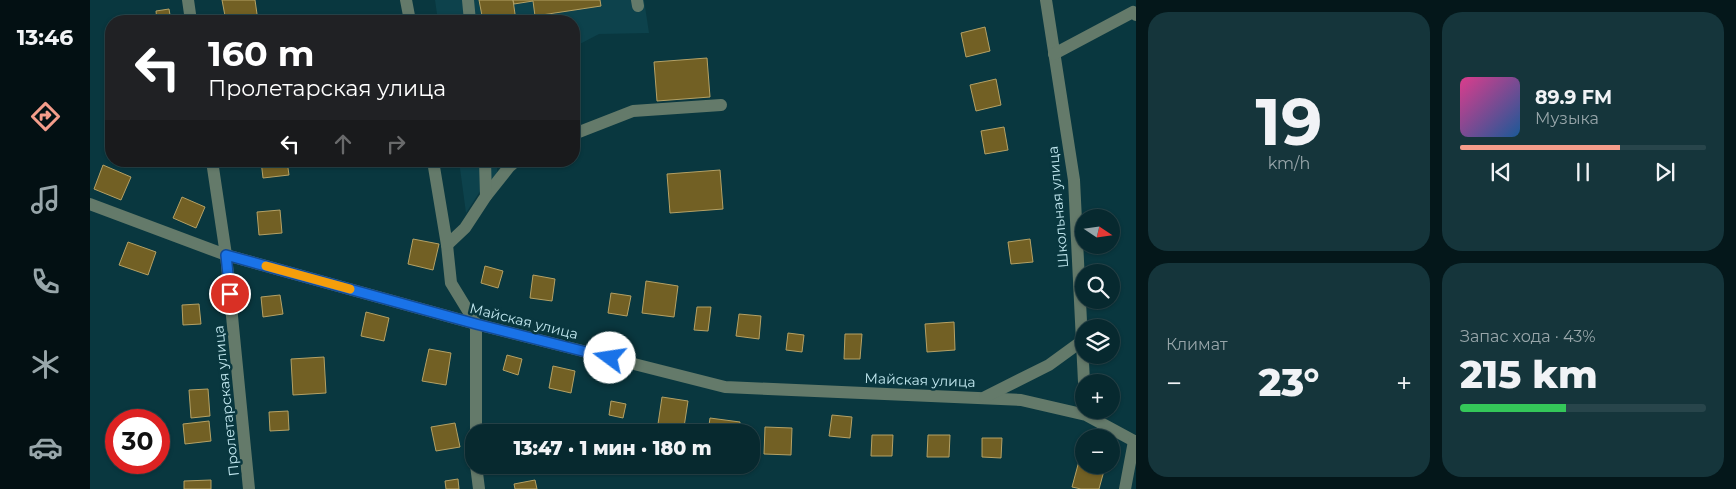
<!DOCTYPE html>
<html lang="ru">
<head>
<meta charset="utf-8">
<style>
	:root { --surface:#07292f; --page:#15353b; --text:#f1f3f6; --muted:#98a6aa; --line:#28454b; --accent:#f49d8b }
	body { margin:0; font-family:Montserrat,sans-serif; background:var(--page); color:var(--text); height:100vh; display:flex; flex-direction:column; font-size:19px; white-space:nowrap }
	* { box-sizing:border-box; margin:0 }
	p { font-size:16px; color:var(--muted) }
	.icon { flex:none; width:28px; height:28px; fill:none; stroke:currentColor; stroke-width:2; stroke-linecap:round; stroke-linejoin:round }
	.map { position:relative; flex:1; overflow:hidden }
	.drawer { display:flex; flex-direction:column; gap:12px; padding:12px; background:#04171a; width:600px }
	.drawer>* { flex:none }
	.top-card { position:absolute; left:15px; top:15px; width:475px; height:152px; border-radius:20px; box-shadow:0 1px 4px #0004,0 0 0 1px var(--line); background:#202124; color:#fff; overflow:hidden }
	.needle { width:32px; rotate:103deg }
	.fabs { position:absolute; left:985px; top:209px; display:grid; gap:10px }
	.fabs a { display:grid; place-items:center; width:45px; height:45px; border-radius:50%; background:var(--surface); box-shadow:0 1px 4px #0004,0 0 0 1px var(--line); font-size:25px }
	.speed { position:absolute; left:15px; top:409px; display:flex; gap:10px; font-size:25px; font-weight:700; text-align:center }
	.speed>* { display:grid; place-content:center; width:65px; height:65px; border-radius:50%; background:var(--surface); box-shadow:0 1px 4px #0004,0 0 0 1px var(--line); line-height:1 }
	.speed .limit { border:8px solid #d22; background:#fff; color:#111 }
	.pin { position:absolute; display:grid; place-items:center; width:42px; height:42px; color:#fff; margin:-21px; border:2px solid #fff; border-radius:50%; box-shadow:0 1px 5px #0007 }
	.me { position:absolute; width:55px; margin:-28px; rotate:284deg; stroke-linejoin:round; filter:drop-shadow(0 0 4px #0008) }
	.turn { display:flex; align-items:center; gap:18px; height:105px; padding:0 20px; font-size:22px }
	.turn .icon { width:65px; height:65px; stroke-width:2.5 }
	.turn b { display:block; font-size:35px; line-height:42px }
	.lanes { display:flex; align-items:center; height:48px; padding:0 20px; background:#0003; justify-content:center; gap:25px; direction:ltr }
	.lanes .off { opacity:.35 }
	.big { font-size:38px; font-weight:800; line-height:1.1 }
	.drawer .tile { flex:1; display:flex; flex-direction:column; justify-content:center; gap:8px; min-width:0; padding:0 18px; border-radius:20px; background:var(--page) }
	.drawer .dial { align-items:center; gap:0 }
	.dial b { font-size:65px; line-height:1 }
	.song { display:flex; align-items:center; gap:15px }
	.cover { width:60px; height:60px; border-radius:8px; background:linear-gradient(135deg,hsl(330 70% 55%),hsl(210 70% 35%)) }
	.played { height:5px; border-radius:2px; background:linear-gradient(90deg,var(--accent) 65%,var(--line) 65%) }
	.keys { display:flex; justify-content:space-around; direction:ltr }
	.heat { display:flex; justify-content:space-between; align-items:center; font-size:28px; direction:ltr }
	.charge { height:8px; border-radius:4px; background:linear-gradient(90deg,#34c759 43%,var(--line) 0) }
	.drawer .tiles { flex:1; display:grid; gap:12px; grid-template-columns:repeat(2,1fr) }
	.trip { position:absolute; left:375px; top:424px; width:295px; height:50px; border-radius:20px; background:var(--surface); box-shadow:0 1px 4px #0004,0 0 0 1px var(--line); font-weight:800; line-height:50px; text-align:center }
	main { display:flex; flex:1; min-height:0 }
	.tab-bar { display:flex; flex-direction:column; width:90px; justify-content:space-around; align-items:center; background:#031013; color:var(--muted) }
	.tab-bar .icon { width:35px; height:35px }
	.tab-bar .on { color:var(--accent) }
	.tab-bar b { font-size:22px; color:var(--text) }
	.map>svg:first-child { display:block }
	.built { fill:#0d424c }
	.building { fill:#726024; stroke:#b4a165 }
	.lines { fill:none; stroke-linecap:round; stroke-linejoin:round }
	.minor { stroke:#647a6a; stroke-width:12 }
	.route-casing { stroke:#114b97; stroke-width:12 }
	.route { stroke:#1a73e8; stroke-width:9 }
	.slow { stroke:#f59e0b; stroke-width:9 }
	.labels { text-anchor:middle; stroke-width:5; stroke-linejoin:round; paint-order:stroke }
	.street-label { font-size:14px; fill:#c2e8f0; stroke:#09373f }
</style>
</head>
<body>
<main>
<nav class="tab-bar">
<b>13:46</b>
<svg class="icon on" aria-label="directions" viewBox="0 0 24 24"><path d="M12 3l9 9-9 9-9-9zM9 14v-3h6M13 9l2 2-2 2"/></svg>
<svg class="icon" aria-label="music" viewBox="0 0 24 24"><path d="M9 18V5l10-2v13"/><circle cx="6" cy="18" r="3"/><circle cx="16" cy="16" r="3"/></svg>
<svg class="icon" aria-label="phone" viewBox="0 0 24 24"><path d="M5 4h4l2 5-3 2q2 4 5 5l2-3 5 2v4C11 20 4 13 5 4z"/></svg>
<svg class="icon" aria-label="climate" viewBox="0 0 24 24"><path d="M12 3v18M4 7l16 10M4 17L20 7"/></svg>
<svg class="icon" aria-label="car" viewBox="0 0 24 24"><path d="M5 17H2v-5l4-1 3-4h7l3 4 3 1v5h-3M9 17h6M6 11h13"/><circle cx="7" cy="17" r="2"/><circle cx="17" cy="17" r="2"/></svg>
</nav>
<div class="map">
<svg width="1046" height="489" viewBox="0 0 1046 489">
	<rect width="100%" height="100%" fill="#09373f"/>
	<!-- built -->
	<g class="built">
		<path d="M345 0H554L559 33 509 34 484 47V21H348Z"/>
		<path d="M369 161H407V176L396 182 376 213Z"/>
	</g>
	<!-- building -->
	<g class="building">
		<path d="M132 0H165L168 21H136Z"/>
		<path d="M389 0H423L426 21H393Z"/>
		<path d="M423 0H510L511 6 445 16 443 1 424 4Z"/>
		<path d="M79 9 81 21H67L66 11Z"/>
		<path d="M276 16 277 21H248V18Z"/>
		<path d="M895 27 900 51 876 57 871 33Z"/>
		<path d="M617 58 620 97 567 101 564 62Z"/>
		<path d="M906 79 911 105 886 111 880 85Z"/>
		<path d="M914 127 918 150 895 154 891 131Z"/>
		<path d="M171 161H197L199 175 173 178Z"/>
		<path d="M13 165 41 177 31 200 4 189Z"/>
		<path d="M630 170 633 209 580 213 577 174Z"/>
		<path d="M92 197 115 207 106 228 83 218Z"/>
		<path d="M190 210 192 233 169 235 167 212Z"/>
		<path d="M323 239 349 244 343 270 318 264Z"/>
		<path d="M940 239 943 262 921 264 918 242Z"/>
		<path d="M38 242 66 252 58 275 29 265Z"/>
		<path d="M395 266 413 271 408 288 391 283Z"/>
		<path d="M443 275 465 279 462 301 440 298Z"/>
		<path d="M556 281 588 286 584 317 552 313Z"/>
		<path d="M521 293 541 296 537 316 518 313Z"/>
		<path d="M190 295 193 314 173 317 171 297Z"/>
		<path d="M109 304 111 324 93 325 92 305Z"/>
		<path d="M607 307H621L618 331 604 330Z"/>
		<path d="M276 312 299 318 294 341 271 336Z"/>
		<path d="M649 314 671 316 669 339 646 336Z"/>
		<path d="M864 322 865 350 837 352 835 324Z"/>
		<path d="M698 333 714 335 712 352 696 350Z"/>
		<path d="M755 334H772L770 359H754Z"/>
		<path d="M339 349 361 353 356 385 332 381Z"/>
		<path d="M417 355 432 359 428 375 413 370Z"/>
		<path d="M234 357 236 393 203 395 201 359Z"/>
		<path d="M463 366 485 371 481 393 459 388Z"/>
		<path d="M118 389 120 416 101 418 99 390Z"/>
		<path d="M572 397 598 401 594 427 568 424Z"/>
		<path d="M521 401 536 404 533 418 519 415Z"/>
		<path d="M198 411 199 430 180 431 179 412Z"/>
		<path d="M742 415 762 417 760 438 739 436Z"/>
		<path d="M620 418 650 422 649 432H618Z"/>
		<path d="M119 421 121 441 95 444 93 424Z"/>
		<path d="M365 423 370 447 346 451 341 427Z"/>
		<path d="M675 427 702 428 701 455 674 454Z"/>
		<path d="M782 435H803L802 456H781Z"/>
		<path d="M838 435H860L859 457H837Z"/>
		<path d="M892 438H912L911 458 892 457Z"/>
		<path d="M989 461 994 462V465H1005L1015 467 1009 489H991L982 487Z"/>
		<path d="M368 479 369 489H356L355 481Z"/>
		<path d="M121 480V489H94V481Z"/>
		<path d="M445 480 447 489H425L424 484Z"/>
	</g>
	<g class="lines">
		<!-- minor -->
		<g class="minor">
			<path d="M98 0 101 21"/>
			<path d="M316 0 320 21"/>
			<path d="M378 0 380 21"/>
			<path d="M547 0 548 6"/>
			<path d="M956 0 984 180 994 382"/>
			<path d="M964 54 1043 12 1046 15"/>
			<path d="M484 134 543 111 631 105"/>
			<path d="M122 161 136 255 159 489"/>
			<path d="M343 161 357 245 361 283 386 324V432"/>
			<path d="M396 196 419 167 426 161"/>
			<path d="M0 204 136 255 386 324 635 387 931 400 996 415 1046 442"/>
			<path d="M357 245 375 228 396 196 395 161"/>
			<path d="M895 397 959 365 992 341"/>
			<path d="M386 465 389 489"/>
			<path d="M1035 489 1044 441"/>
		</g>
	</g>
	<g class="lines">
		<!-- route casing -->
		<g class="route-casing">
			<path id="route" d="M140 294 136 255 386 324 520 358"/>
		</g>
		<!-- route -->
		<use href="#route" class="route"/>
		<!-- slow -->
		<path class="slow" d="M176 266 260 289"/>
	</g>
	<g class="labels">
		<!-- street labels -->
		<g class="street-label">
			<text transform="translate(968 207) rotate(-95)" y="5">Школьная улица</text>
			<text transform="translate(434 321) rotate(14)" y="5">Майская улица</text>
			<text transform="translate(830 380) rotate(2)" y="5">Майская улица</text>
			<text transform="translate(136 401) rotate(-96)" y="5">Пролетарская улица</text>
		</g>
	</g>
</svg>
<div class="fabs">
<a><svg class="needle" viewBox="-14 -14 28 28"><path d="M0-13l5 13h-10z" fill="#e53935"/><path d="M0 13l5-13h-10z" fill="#98a6aa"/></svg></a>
<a><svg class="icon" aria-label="search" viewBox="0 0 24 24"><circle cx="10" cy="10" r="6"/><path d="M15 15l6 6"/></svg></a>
<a><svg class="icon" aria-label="layers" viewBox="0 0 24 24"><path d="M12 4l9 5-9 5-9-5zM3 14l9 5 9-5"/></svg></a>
<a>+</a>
<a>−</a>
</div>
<div class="speed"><div class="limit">30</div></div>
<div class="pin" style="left:140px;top:294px;background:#d93025"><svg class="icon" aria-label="arrive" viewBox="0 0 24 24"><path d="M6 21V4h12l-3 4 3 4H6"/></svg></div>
<svg class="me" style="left:520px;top:358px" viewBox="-20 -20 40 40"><circle r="19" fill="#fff"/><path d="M0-13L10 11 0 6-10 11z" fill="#1a73e8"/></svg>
<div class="trip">13:47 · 1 мин · 180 m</div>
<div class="top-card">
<div class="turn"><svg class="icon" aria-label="left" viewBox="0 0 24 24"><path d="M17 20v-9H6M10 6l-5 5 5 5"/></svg><div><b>160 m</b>Пролетарская улица</div></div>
<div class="lanes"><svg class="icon" aria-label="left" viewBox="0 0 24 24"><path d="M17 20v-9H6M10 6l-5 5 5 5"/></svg><svg class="icon off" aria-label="ahead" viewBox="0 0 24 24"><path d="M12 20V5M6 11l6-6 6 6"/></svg><svg class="icon off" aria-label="right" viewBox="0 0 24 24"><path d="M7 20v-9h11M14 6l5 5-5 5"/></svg></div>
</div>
</div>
<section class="drawer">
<div class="tiles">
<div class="tile dial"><b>19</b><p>km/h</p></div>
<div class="tile">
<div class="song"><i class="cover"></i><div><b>89.9 FM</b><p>Музыка</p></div></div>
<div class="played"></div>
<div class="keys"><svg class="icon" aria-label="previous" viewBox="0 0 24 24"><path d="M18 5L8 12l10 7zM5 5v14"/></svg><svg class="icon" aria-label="pause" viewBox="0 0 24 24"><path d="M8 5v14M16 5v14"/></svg><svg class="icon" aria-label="next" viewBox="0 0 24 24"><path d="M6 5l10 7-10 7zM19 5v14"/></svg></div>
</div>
<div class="tile"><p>Климат</p>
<div class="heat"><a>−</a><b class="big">23°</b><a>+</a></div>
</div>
<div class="tile"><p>Запас хода · 43%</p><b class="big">215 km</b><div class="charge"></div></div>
</div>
</section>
</main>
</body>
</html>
